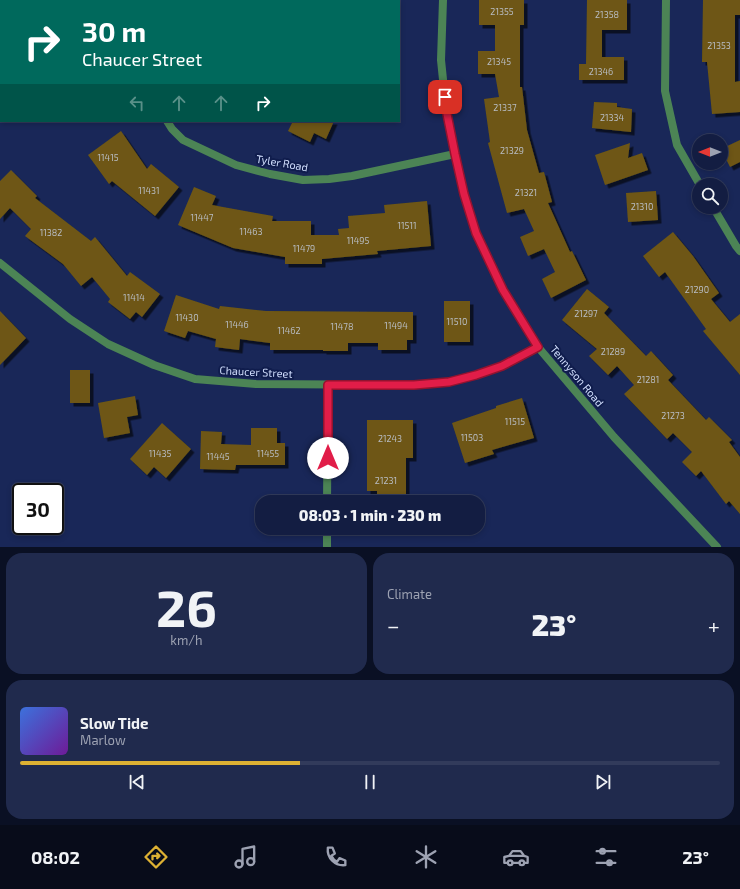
<!DOCTYPE html>
<html lang="en">
<head>
<meta charset="utf-8">
<style>
	:root { --surface:#131d42; --page:#202a4d; --text:#f1f3f6; --muted:#9da2b2; --line:#323b5b; --accent:#ddb133 }
	body { margin:0; font-family:"Exo 2",sans-serif; background:var(--page); color:var(--text); height:100vh; display:flex; flex-direction:column; font-size:15px; white-space:nowrap }
	* { box-sizing:border-box; margin:0 }
	p { font-size:13px; color:var(--muted) }
	.icon { flex:none; width:22px; height:22px; fill:none; stroke:currentColor; stroke-width:2; stroke-linecap:round; stroke-linejoin:round }
	.map { position:relative; height:547px; overflow:hidden }
	.side { display:flex; flex-direction:column; gap:6px; padding:6px; background:#0a1024; flex:1 }
	.side>* { flex:none }
	.top-card { position:absolute; left:0px; top:0px; width:400px; height:122px; box-shadow:0 2px 6px #0003,0 0 0 1px var(--line); background:#00695c; color:#fff; overflow:hidden }
	.needle { width:26px; rotate:270deg }
	.fabs { position:absolute; left:692px; top:134px; display:grid; gap:8px }
	.fabs a { display:grid; place-items:center; width:36px; height:36px; border-radius:50%; background:var(--surface); box-shadow:0 2px 6px #0003,0 0 0 1px var(--line); font-size:20px }
	.speed { position:absolute; left:12px; top:483px; display:flex; gap:8px; font-size:20px; font-weight:700; text-align:center }
	.speed>* { display:grid; place-content:center; width:52px; height:52px; border-radius:50%; background:var(--surface); box-shadow:0 2px 6px #0003,0 0 0 1px var(--line); line-height:1 }
	.speed .limit { border:2px solid #111; border-radius:6px; background:#fff; color:#111 }
	.pin { position:absolute; display:grid; place-items:center; width:34px; height:34px; color:#fff; margin:-17px; border-radius:8px; box-shadow:0 2px 6px #0006 }
	.me { position:absolute; width:44px; margin:-22px; rotate:0deg; stroke-linejoin:round; filter:drop-shadow(0 0 3px #0008) }
	.turn { display:flex; align-items:center; gap:14px; height:84px; padding:0 16px; font-size:18px }
	.turn .icon { width:52px; height:52px; stroke-width:2.5 }
	.turn b { display:block; font-size:28px; line-height:34px }
	.lanes { display:flex; align-items:center; height:38px; padding:0 16px; background:#0003; justify-content:center; gap:20px; direction:ltr }
	.lanes .off { opacity:.35 }
	.big { font-size:30px; font-weight:800; line-height:1.1 }
	.side .widget { flex:1; display:flex; flex-direction:column; justify-content:center; gap:6px; min-width:0; padding:0 14px; border-radius:16px; background:var(--page) }
	.side .dial { align-items:center; gap:0 }
	.dial b { font-size:52px; line-height:1 }
	.song { display:flex; align-items:center; gap:12px }
	.cover { width:48px; height:48px; border-radius:6px; background:linear-gradient(135deg,hsl(220 70% 55%),hsl(280 70% 35%)) }
	.played { height:4px; border-radius:2px; background:linear-gradient(90deg,var(--accent) 40%,var(--line) 40%) }
	.keys { display:flex; justify-content:space-around; direction:ltr }
	.heat { display:flex; justify-content:space-between; align-items:center; font-size:22px; direction:ltr }
	.side .tiles { flex:1; display:grid; gap:6px; grid-template-columns:1fr 1fr }
	.widget:last-child { grid-column:span 2 }
	.trip { position:absolute; left:255px; top:495px; width:230px; height:40px; border-radius:16px; background:var(--surface); box-shadow:0 2px 6px #0003,0 0 0 1px var(--line); font-weight:800; line-height:40px; text-align:center }
	.tab-bar { display:flex; height:64px; justify-content:space-around; align-items:center; background:#080c1a; color:var(--muted) }
	.tab-bar .icon { width:28px; height:28px }
	.tab-bar .current { color:var(--accent) }
	.tab-bar b { font-size:18px; color:var(--text) }
	.map>svg:first-child { display:block }
	.building { fill:#6e5713; filter:url(#shadow) }
	.lines { fill:none; stroke-linecap:round; stroke-linejoin:round }
	.minor { stroke:#4c8455; stroke-width:8 }
	.tertiary { stroke:#4c8455; stroke-width:8 }
	.route-casing { stroke:#92132f; stroke-width:10 }
	.route { stroke:#e11d48; stroke-width:7 }
	.labels { text-anchor:middle; stroke-width:4; stroke-linejoin:round; paint-order:stroke }
	.number-label { font-size:9px; fill:#b8bcc2 }
	.street-label { font-size:11px; fill:#d1defd; stroke:#101d4d }
</style>
</head>
<body>
<div class="map">
<svg width="740" height="547" viewBox="0 0 740 547">
	<defs>
		<filter id="shadow"><feDropShadow dx="3.5" dy="3.5" stdDeviation="0" flood-color="#0009"/></filter>
	</defs>
	<rect width="100%" height="100%" fill="#192758"/>
	<!-- building -->
	<g class="building">
		<path d="M479 0H524V25H520V87H522L527 130 539 173 544 172 552 202 548 203 570 252 572 251 586 280 551 298 542 279 555 272 544 249 528 256 520 237 534 231 524 209 507 213 488 143 490 142 484 99 499 97 495 74H478V51H495V25H479Z"/>
		<path d="M587 0H627V30H602V57H624V80H579V64H586Z"/>
		<path d="M703 0H740V15H735V82L740 81V112L712 114 707 62H702Z"/>
		<path d="M594 102 617 103V107L632 109 631 132 592 128Z"/>
		<path d="M288 121H334L326 139 314 133 310 142 288 131 292 123Z"/>
		<path d="M121 131 147 169 151 164 179 187 155 216 112 181 109 184 88 155Z"/>
		<path d="M740 140V162L730 167 721 149Z"/>
		<path d="M630 143 628 158 642 153 648 170 605 185 595 155Z"/>
		<path d="M11 170 37 196 35 198 91 241 95 237 127 276 130 272 160 294 142 317 136 312 130 319 108 302 110 299 92 277 81 286 63 264 25 236 31 229 10 208 0 219V181Z"/>
		<path d="M194 187 216 196 212 205 273 216 272 221H311V235H339L338 229 349 228 348 216 385 213 384 205 427 201 431 246 377 251 378 254 322 259V264H285V257L233 248 178 225Z"/>
		<path d="M656 191 658 220 628 222 626 193Z"/>
		<path d="M673 232 693 256 719 293 711 299 730 322 740 314V375L703 331 706 329 665 272 659 277 643 256Z"/>
		<path d="M587 289 609 307 604 313 646 356 651 351 673 375 668 380 706 420 709 417 732 440 729 442 740 457V514L729 501 726 504 701 471 696 476 682 462 692 452 673 433 667 439 624 394 634 385 617 366 608 375 589 356 597 349 562 320Z"/>
		<path d="M176 295 219 309 220 306 266 311 413 312V340H407V350H378V343H348V351H323V350H270V343L240 339 239 350 215 347 216 339 188 331 185 338 164 331Z"/>
		<rect x="444" y="301" width="26" height="41"/>
		<path d="M0 311 26 338 0 365Z"/>
		<rect x="70" y="370" width="20" height="33"/>
		<path d="M135 396 138 415 127 417 130 433 104 438 98 403Z"/>
		<path d="M522 398 534 438 492 450 494 454 465 463 452 423 496 408V406Z"/>
		<path d="M367 420H413V458H406V502H377V491H367Z"/>
		<path d="M162 423 191 449 166 478 154 467 147 475 130 459Z"/>
		<path d="M251 428H277V443H285V465H236L235 470 200 469 201 431 222 432 221 444 251 445Z"/>
	</g>
	<g class="lines">
		<!-- minor -->
		<g class="minor">
			<path d="M666 0 665 91 677 145 700 185"/>
			<path d="M204 1V0"/>
			<path d="M167 121 172 129 183 140 236 165 270 174 303 180 329 179 352 176 455 154"/>
			<path d="M713 207 736 246 740 251"/>
			<path d="M0 263 70 319 108 344 154 365 195 379 256 384 414 385 449 382 476 375 502 366 538 347"/>
			<path d="M327 502 328 385"/>
			<path d="M327 547V528"/>
		</g>
		<!-- tertiary -->
		<path class="tertiary" d="M443 0 441 60 446 109 455 154 464 194 476 233 503 290 538 347 614 437 717 547"/>
	</g>
	<g class="lines">
		<!-- route casing -->
		<g class="route-casing">
			<path id="route" d="M328 458V385H414L449 382 476 375 502 366 538 347 503 290 476 233 464 194 455 154 446 109 445 97"/>
		</g>
		<!-- route -->
		<use href="#route" class="route"/>
	</g>
	<g class="labels">
		<!-- number labels -->
		<g class="number-label">
			<text x="502" y="15">21355</text>
			<text x="607" y="18">21358</text>
			<text x="719" y="49">21353</text>
			<text x="499" y="65">21345</text>
			<text x="601" y="75">21346</text>
			<text x="505" y="111">21337</text>
			<text x="612" y="121">21334</text>
			<text x="512" y="154">21329</text>
			<text x="108" y="161">11415</text>
			<text x="149" y="194">11431</text>
			<text x="526" y="196">21321</text>
			<text x="642" y="210">21310</text>
			<text x="202" y="221">11447</text>
			<text x="407" y="229">11511</text>
			<text x="251" y="235">11463</text>
			<text x="51" y="236">11382</text>
			<text x="358" y="244">11495</text>
			<text x="304" y="252">11479</text>
			<text x="697" y="293">21290</text>
			<text x="134" y="301">11414</text>
			<text x="586" y="317">21297</text>
			<text x="187" y="321">11430</text>
			<text x="457" y="325">11510</text>
			<text x="237" y="328">11446</text>
			<text x="396" y="329">11494</text>
			<text x="342" y="330">11478</text>
			<text x="289" y="334">11462</text>
			<text x="613" y="355">21289</text>
			<text x="648" y="383">21281</text>
			<text x="673" y="419">21273</text>
			<text x="515" y="425">11515</text>
			<text x="472" y="441">11503</text>
			<text x="390" y="442">21243</text>
			<text x="160" y="457">11435</text>
			<text x="268" y="457">11455</text>
			<text x="218" y="460">11445</text>
			<text x="386" y="484">21231</text>
		</g>
		<!-- street labels -->
		<g class="street-label">
			<text transform="translate(282 163) rotate(10)" y="4">Tyler Road</text>
			<text transform="translate(256 372) rotate(3)" y="4">Chaucer Street</text>
			<text transform="translate(577 376) rotate(50)" y="4">Tennyson Road</text>
		</g>
	</g>
</svg>
<div class="fabs">
<a><svg class="needle" viewBox="-14 -14 28 28"><path d="M0-13l5 13h-10z" fill="#e53935"/><path d="M0 13l5-13h-10z" fill="#9da2b2"/></svg></a>
<a><svg class="icon" aria-label="search" viewBox="0 0 24 24"><circle cx="10" cy="10" r="6"/><path d="M15 15l6 6"/></svg></a>
</div>
<div class="speed"><div class="limit">30</div></div>
<div class="pin" style="left:445px;top:97px;background:#d93025"><svg class="icon" aria-label="arrive" viewBox="0 0 24 24"><path d="M6 21V4h12l-3 4 3 4H6"/></svg></div>
<svg class="me" style="left:328px;top:458px" viewBox="-20 -20 40 40"><circle r="19" fill="#fff"/><path d="M0-13L10 11 0 6-10 11z" fill="#e11d48"/></svg>
<div class="trip">08:03 · 1 min · 230 m</div>
<div class="top-card">
<div class="turn"><svg class="icon" aria-label="right" viewBox="0 0 24 24"><path d="M7 20v-9h11M14 6l5 5-5 5"/></svg><div><b>30 m</b>Chaucer Street</div></div>
<div class="lanes"><svg class="icon off" aria-label="left" viewBox="0 0 24 24"><path d="M17 20v-9H6M10 6l-5 5 5 5"/></svg><svg class="icon off" aria-label="ahead" viewBox="0 0 24 24"><path d="M12 20V5M6 11l6-6 6 6"/></svg><svg class="icon off" aria-label="ahead" viewBox="0 0 24 24"><path d="M12 20V5M6 11l6-6 6 6"/></svg><svg class="icon" aria-label="right" viewBox="0 0 24 24"><path d="M7 20v-9h11M14 6l5 5-5 5"/></svg></div>
</div>
</div>
<section class="side">
<div class="tiles">
<div class="widget dial"><b>26</b><p>km/h</p></div>
<div class="widget"><p>Climate</p>
<div class="heat"><a>−</a><b class="big">23°</b><a>+</a></div>
</div>
<div class="widget">
<div class="song"><i class="cover"></i><div><b>Slow Tide</b><p>Marlow</p></div></div>
<div class="played"></div>
<div class="keys"><svg class="icon" aria-label="previous" viewBox="0 0 24 24"><path d="M18 5L8 12l10 7zM5 5v14"/></svg><svg class="icon" aria-label="pause" viewBox="0 0 24 24"><path d="M8 5v14M16 5v14"/></svg><svg class="icon" aria-label="next" viewBox="0 0 24 24"><path d="M6 5l10 7-10 7zM19 5v14"/></svg></div>
</div>
</div>
</section>
<nav class="tab-bar">
<b>08:02</b>
<svg class="icon current" aria-label="directions" viewBox="0 0 24 24"><path d="M12 3l9 9-9 9-9-9zM9 14v-3h6M13 9l2 2-2 2"/></svg>
<svg class="icon" aria-label="music" viewBox="0 0 24 24"><path d="M9 18V5l10-2v13"/><circle cx="6" cy="18" r="3"/><circle cx="16" cy="16" r="3"/></svg>
<svg class="icon" aria-label="phone" viewBox="0 0 24 24"><path d="M5 4h4l2 5-3 2q2 4 5 5l2-3 5 2v4C11 20 4 13 5 4z"/></svg>
<svg class="icon" aria-label="climate" viewBox="0 0 24 24"><path d="M12 3v18M4 7l16 10M4 17L20 7"/></svg>
<svg class="icon" aria-label="car" viewBox="0 0 24 24"><path d="M5 17H2v-5l4-1 3-4h7l3 4 3 1v5h-3M9 17h6M6 11h13"/><circle cx="7" cy="17" r="2"/><circle cx="17" cy="17" r="2"/></svg>
<svg class="icon" aria-label="filters" viewBox="0 0 24 24"><path d="M4 7h16M4 17h16"/><circle cx="9" cy="7" r="2"/><circle cx="15" cy="17" r="2"/></svg>
<b>23°</b>
</nav>
</body>
</html>
